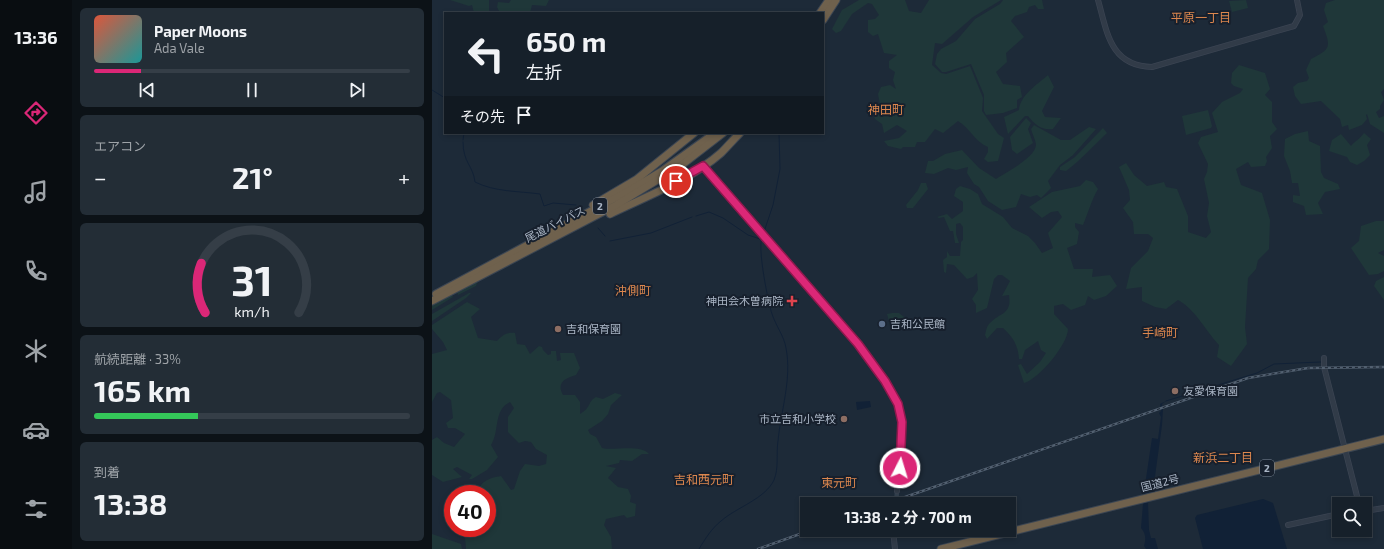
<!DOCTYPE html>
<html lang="ja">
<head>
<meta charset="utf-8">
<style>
	:root { --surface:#16202a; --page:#232d36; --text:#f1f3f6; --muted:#9ea3a8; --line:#353e47; --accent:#db2777 }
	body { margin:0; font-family:"Exo 2","Noto Sans JP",sans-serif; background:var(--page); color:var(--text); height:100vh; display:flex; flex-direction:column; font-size:15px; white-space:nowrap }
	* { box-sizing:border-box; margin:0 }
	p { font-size:13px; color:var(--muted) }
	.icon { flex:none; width:22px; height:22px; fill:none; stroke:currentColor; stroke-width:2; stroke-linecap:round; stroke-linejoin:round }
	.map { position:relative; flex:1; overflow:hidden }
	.sheet { display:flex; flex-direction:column; gap:8px; padding:8px; background:#0c1217; width:360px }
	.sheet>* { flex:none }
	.top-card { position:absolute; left:12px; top:12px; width:380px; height:122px; border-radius:0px; box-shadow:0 2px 6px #0003,0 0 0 1px var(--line); background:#16202a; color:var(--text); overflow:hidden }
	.tools { position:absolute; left:900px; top:497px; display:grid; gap:8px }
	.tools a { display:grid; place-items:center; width:40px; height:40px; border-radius:0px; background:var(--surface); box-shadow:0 2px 6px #0003,0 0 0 1px var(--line); font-size:20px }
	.speed { position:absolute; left:12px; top:485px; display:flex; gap:8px; font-size:20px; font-weight:700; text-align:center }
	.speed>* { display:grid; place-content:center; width:52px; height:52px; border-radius:50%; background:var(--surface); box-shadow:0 2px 6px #0003,0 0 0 1px var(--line); line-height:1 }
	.speed .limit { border:6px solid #d22; background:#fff; color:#111 }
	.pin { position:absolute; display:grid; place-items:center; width:34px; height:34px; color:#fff; margin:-17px; border:2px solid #fff; border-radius:50%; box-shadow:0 1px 4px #0007 }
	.me { position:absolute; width:44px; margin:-22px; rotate:5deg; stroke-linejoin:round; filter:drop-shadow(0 0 3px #0008) }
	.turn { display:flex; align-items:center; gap:14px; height:84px; padding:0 16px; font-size:18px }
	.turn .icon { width:52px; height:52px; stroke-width:2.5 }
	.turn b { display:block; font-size:28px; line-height:34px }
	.then { display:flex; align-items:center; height:38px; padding:0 16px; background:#0003; gap:8px; font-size:15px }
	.big { font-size:30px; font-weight:700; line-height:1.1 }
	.sheet .tile { flex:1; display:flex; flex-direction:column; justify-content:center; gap:6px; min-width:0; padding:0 14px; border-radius:6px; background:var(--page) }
	.sheet .dial { align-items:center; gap:0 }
	.dial svg { height:104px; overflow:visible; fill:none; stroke:var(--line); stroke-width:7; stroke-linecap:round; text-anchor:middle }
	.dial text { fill:var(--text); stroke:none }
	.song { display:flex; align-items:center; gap:12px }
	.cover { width:48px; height:48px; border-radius:6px; background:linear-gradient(135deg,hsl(10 70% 55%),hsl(180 70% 35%)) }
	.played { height:4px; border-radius:2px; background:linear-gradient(90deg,var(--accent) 15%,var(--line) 15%) }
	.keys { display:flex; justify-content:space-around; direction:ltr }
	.heat { display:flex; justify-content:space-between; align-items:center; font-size:22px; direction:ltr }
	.charge { height:6px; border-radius:3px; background:linear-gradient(90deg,#34c759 33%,var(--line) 0) }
	.trip { position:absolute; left:368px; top:497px; width:216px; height:40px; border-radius:0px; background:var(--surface); box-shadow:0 2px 6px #0003,0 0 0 1px var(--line); font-weight:700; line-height:40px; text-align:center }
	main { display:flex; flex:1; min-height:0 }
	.tabs { display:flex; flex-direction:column; width:72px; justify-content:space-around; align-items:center; background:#090d11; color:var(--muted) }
	.tabs .icon { width:28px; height:28px }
	.tabs .active { color:var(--accent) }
	.tabs b { font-size:18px; color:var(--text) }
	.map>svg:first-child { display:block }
	.green { fill:#1f3739 }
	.water { fill:#112136 }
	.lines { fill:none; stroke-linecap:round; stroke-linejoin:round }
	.stream { stroke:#112136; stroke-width:1 }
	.minor-tunnel { stroke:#323f4d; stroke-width:4.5; stroke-dasharray:4.5 2; stroke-linecap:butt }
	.minor-casing { stroke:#3b4452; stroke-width:6 }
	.highway-casing { stroke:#3c4653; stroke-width:9 }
	.minor { stroke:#313b48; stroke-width:4.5 }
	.highway { stroke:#6f614d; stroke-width:7 }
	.rail-casing { stroke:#526070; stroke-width:2.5 }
	.rail { stroke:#17202d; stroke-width:1; stroke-dasharray:3; stroke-linecap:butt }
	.route-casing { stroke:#8e194d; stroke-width:10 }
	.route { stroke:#db2777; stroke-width:7 }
	.health-dot { fill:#e0444e; stroke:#17202d; stroke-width:1.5 }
	.service-dot { fill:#5c6f8a; stroke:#17202d; stroke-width:1.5 }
	.education-dot { fill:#8d6e63; stroke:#17202d; stroke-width:1.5 }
	.labels { text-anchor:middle; stroke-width:4; stroke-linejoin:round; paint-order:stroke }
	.shield { fill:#17202d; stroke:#7f8998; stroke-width:1 }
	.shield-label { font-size:10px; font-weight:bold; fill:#abb6c6 }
	.street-label { font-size:11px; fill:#abb6c6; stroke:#17202d }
	.poi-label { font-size:11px; fill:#abb6c6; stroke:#17202d; text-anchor:start }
	.neighbourhood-label { font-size:12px; fill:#dd874e; stroke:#17202d }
</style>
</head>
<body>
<main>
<nav class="tabs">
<b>13:36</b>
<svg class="icon active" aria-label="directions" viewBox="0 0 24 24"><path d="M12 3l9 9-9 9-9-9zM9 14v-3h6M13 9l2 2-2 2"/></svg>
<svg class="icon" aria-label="music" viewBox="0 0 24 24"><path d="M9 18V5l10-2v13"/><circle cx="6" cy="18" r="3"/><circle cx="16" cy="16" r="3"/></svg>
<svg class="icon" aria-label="phone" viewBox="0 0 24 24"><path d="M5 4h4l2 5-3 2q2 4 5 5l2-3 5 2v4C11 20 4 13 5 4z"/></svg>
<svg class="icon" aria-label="climate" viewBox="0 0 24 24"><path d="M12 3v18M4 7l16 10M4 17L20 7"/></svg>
<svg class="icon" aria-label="car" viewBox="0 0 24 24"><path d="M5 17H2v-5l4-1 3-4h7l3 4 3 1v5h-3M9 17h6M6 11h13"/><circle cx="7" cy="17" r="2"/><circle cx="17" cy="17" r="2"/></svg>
<svg class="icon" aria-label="filters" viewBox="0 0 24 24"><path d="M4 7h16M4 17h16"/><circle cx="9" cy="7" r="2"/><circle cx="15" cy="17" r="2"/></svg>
</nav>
<section class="sheet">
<div class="tile">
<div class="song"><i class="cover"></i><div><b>Paper Moons</b><p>Ada Vale</p></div></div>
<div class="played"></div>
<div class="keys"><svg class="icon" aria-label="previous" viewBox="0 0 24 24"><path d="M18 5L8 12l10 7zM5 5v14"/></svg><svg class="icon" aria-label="pause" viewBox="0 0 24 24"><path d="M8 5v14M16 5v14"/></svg><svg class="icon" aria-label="next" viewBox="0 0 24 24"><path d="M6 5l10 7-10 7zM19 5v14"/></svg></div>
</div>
<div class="tile"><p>エアコン</p>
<div class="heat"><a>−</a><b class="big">21°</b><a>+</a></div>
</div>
<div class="tile dial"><svg viewBox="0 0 100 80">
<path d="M14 69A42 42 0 1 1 86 69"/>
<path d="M14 69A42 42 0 0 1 11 31" stroke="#db2777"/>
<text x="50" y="56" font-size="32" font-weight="700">31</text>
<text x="50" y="72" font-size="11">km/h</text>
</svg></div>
<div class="tile"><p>航続距離 · 33%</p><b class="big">165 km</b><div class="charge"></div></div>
<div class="tile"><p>到着</p><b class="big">13:38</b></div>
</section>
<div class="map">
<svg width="952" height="549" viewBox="0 0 952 549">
	<rect width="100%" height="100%" fill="#1d2a38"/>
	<!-- green -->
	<g class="green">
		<path d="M18 0H57V13H42L40 5 37 6Z"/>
		<path d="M79 0H117L114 6 100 5 98 13H68L65 7 66 2 77 3Z"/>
		<path d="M427 0H473L477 11 489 13 497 0H569L541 17 510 44 503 43 500 65 509 73 514 74 538 66 551 98 550 111 566 134 572 138 566 161 556 162 552 159 556 152V147C543 142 538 128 526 121L511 133 503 129 493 142H485L483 147H471L469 149 456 146 452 141 467 138 475 131 465 125 452 133 450 124 443 119 439 108 448 105 446 94 449 87 458 85 464 89 461 80 463 72 457 68V61L465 55 452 53 446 34 441 36 436 32V20L443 19 447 15 440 4 436 3 420 14 409 31 404 33 400 29 410 10Z"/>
		<path d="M571 0H610L612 9H606L603 5 597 7 595 12 583 16 579 21 592 37 574 53 575 62 564 72 571 84 588 86 590 97 585 100V108L571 113 554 115 552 111V95L539 64 514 72H510L503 64 505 54 509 49 524 41 543 19 568 4Z"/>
		<path d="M814 0 816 8 800 12 797 1Z"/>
		<path d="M903 0H952V89L949 92 952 100 948 106V109L944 112 947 118 952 116V133L938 124 935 114 934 115 935 119 930 125 917 130 916 125 910 127 908 119 889 101 869 104 863 96 861 87 866 83 875 81 877 78 874 70 879 59C899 49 899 47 891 26L896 22 892 10 894 3Z"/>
		<path d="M807 65 833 73 838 89 833 95 840 102V122L845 129 838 136 840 148 834 157 835 161 833 166 819 167 816 162 804 169 809 185 830 193 838 220 837 249 826 260 824 269 816 278 813 327 815 344 799 366 785 357 787 345C774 331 762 308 746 300L734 309 723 307 710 301V287L694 289 699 268 716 251 721 238 716 234H702L701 222 691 208 698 200 697 190 687 167 694 163 702 175 715 186 732 182 734 187 745 189 756 216V232L774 238 779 232 775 216 777 203 772 179 775 172 776 164 766 143 769 137 786 132 780 113 790 102 808 93 811 89 802 86 799 83 800 73Z"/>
		<path d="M616 75 622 87 610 111 613 117 629 118 621 129C610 131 602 124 596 116H593L576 134 572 117 587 110C588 95 606 84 616 75Z"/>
		<path d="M776 110 780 126 779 128 754 135 750 116Z"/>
		<path d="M594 118 599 123 596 129 601 143 585 154 580 150 578 137Z"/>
		<path d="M602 125 629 140H638L657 127 664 129 641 155 628 165 616 181 619 188 609 198 605 195 598 197 589 194 584 207 570 210 556 201 547 187 542 184 535 173 536 167 524 170 516 168 502 174 493 173 496 161H501L513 154 530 150 547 168 564 179C573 173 605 157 604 144 603 139 600 133 599 129Z"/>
		<path d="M671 128 675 133C661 146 649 160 634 171L628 170V167L643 157Z"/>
		<path d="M876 131 877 141 888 146 889 172 892 178 906 184 908 189 893 192 886 203 891 214 874 215 872 206 861 202V195L868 196 866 183H860L858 171 852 156 853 139 863 134Z"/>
		<path d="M932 133 939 139 935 145 938 155 932 161 925 165 918 162 915 157 897 151 900 140 909 134 919 146C923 141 928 139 932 133Z"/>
		<path d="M654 180 661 182 666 189C660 199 656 213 651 225L643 223V227L647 232 645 244 635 248 642 269H661L660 277 678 275 685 286 674 296 662 300 656 296 653 305 639 310 631 304 622 306V314L636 329C636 344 607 379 592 383L586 365 589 364 595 374 608 362 614 353 609 350 606 341 593 350 590 359H587C586 345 581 337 571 328H565L555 339 553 335C554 331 555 325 558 323 568 312 580 315 577 295L570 296 578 281 570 275H566L562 279 555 308 544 313V305L540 299 546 290 545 273 541 277 535 279 522 265 515 264 514 273 512 272 511 260 515 257V251L518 256H528L529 242 531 240V227L528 223 524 224V234L527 243H523L521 231H518L512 217 507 218 505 217 515 214 520 219 531 211V202L522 196 524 189 528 186 538 189 546 194 550 204 571 217 580 228 596 236 603 243 610 253 621 248 616 233 630 217 626 211 619 212 610 218 597 207 620 192 648 186Z"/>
		<path d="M489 183H494L496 189 481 208H475L474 205 486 190Z"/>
		<path d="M944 221H952V250L946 253 952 256V271L946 274 937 275 919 248 927 241 929 226Z"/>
		<path d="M952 277V300L942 286 944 281Z"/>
		<path d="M46 281 44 286 26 295 25 292Z"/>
		<path d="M37 293H39L34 298 0 321V314Z"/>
		<path d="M19 294 21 297 0 310V304Z"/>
		<path d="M35 302 48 309 39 317 46 338 65 341C70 335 75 332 83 333L85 344 93 345 98 354 107 346 110 347 111 350 116 355 119 354V351H124L125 361 129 360 128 353H142L148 368 144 375C133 378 124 383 131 395H143L148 402V414C159 408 156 401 164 397L171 399 183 393 190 395 179 405 176 414 170 421 156 430 158 434 164 437 170 448C182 451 208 444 217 454H210L200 461 188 460 187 463 174 466 184 468 176 478 186 487 196 489 199 496 198 502 204 504 203 516 195 518 192 515 174 519 172 525 179 537 180 549H34L33 537 39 528H55V494H45C48 481 57 478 69 476L79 490 82 489 88 471 93 464 107 466 114 464 115 455 104 449 99 442 93 441 87 443 76 432V417L82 408 78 402C61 410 68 431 59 445L66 457 55 470 40 479H37L40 475 25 467 21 469 30 477 11 482 0 475V440L5 437 12 443 22 447 33 434 23 428H16L14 423 21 418 19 400 8 392 5 393 0 402V354L15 350 11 342 0 329V325Z"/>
		<path d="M460 313H467L481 324 459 329 455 314Z"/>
		<path d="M0 534 29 544 30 549H0Z"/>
	</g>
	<!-- water -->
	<g class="water">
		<path d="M438 401 439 407 425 410 424 402Z"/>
		<path d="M734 401 730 404 731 409 730 425 721 491 716 503 717 530 719 538H723L726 549H714L712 546C714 539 714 534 709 528L712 492 720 438 726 439 729 417 727 413 729 411 728 404Z"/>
		<path d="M831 499 841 503 855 549H771L763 518 765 515Z"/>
	</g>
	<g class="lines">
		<!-- stream -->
		<g class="stream">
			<path d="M0 90 13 98"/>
			<path d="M31 140 32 133"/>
			<path d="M31 142C31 163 41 165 43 182 63 192 86 191 108 194L112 206 121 203 144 205"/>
			<path d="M264 216 277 212 291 218 316 235 328 239"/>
			<path d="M166 228 173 236"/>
			<path d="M332 232 341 205 348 169 347 133"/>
			<path d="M178 241 219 233 260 217"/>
			<path d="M734 401 825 373 842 364 889 362"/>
			<path d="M267 549C273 539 280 528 289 521 305 507 333 499 342 480 347 468 344 454 346 441 349 410 360 379 354 348 352 336 344 326 340 314 336 302 325 247 330 237"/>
		</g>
		<!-- minor-tunnel -->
		<path class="minor-tunnel" d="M464 504 465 491"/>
		<!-- minor casing -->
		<g class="minor-casing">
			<g id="minor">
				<path d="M666 0C675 32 678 66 720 67L862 26 868 15 865 0"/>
				<path d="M271 166 426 344 462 396 469 413 471 432 465 491"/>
				<path d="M892 358V367L927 504"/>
				<path d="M933 511 952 508"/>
				<path d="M856 525 907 514"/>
				<path d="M461 530 463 549"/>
			</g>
		</g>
		<!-- highway casing -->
		<g class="highway-casing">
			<g id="highway">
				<path d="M388 13 397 0"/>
				<path d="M391 20 404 0"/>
				<path d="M161 205 205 179 262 133"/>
				<path d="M178 214C215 196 258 180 289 153 295 147 302 139 308 133"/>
				<path d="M4 294 200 189 230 171 283 133"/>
				<path d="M0 301 184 205 247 167 291 133"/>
				<path d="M509 549 952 439"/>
			</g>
		</g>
		<!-- minor -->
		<use href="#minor" class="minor"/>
		<!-- highway -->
		<use href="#highway" class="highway"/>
		<!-- rail casing -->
		<g class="rail-casing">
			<g id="rail">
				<path d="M453 504 816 378 876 368 952 367"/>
				<path d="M326 549 379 530"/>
			</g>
		</g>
		<!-- rail -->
		<use href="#rail" class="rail"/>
	</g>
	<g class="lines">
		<!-- route casing -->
		<g class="route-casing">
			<path id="route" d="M244 181 271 166 426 344 453 381 466 404 470 422 468 468"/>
		</g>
		<!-- route -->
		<use href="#route" class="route"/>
	</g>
	<!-- markers -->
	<path class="health-dot" d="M358 295h4v4h4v4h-4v4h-4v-4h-4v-4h4z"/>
	<circle class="service-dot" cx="450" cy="324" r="4"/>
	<g class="education-dot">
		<circle cx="126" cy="329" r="4"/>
		<circle cx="743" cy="391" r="4"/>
		<circle cx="412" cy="419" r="4"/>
	</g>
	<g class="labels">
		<!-- shield labels -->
		<g class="shield">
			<rect x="161" y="198" width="14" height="16" rx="3"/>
			<rect x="828" y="460" width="14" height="16" rx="3"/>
		</g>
		<g class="shield-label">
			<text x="168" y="210">2</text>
			<text x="835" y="472">2</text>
		</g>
		<!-- street labels -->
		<g class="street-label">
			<text transform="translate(123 224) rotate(-27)" y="4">尾道バイパス</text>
			<text transform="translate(728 483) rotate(-14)" y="4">国道2号</text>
		</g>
		<!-- poi labels -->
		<g class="poi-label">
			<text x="351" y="305" text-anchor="end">神田会木曽病院</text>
			<text x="458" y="328">吉和公民館</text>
			<text x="134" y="333">吉和保育園</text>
			<text x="751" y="395">友愛保育園</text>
			<text x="404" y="423" text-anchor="end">市立吉和小学校</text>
		</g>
		<!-- neighbourhood labels -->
		<g class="neighbourhood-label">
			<text x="769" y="22">平原一丁目</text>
			<text x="454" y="114">神田町</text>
			<text x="201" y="295">沖側町</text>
			<text x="728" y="337">手崎町</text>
			<text x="791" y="462">新浜二丁目</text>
			<text x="272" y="484">吉和西元町</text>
			<text x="407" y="487">東元町</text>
		</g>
	</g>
</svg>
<div class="tools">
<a><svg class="icon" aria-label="search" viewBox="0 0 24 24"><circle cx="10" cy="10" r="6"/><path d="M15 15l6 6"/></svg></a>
</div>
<div class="speed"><div class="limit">40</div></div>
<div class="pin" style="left:244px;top:181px;background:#d93025"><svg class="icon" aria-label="arrive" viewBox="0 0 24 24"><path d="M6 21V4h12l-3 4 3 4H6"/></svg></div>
<svg class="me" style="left:468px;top:468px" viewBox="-20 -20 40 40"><circle r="17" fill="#db2777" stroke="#fff" stroke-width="3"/><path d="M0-11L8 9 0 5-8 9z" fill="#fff"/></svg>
<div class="trip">13:38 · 2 分 · 700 m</div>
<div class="top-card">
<div class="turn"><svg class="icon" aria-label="left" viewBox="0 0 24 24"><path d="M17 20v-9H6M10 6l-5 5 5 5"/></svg><div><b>650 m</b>左折</div></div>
<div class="then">その先<svg class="icon" aria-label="arrive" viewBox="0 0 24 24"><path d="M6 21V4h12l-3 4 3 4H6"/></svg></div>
</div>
</div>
</main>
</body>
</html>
